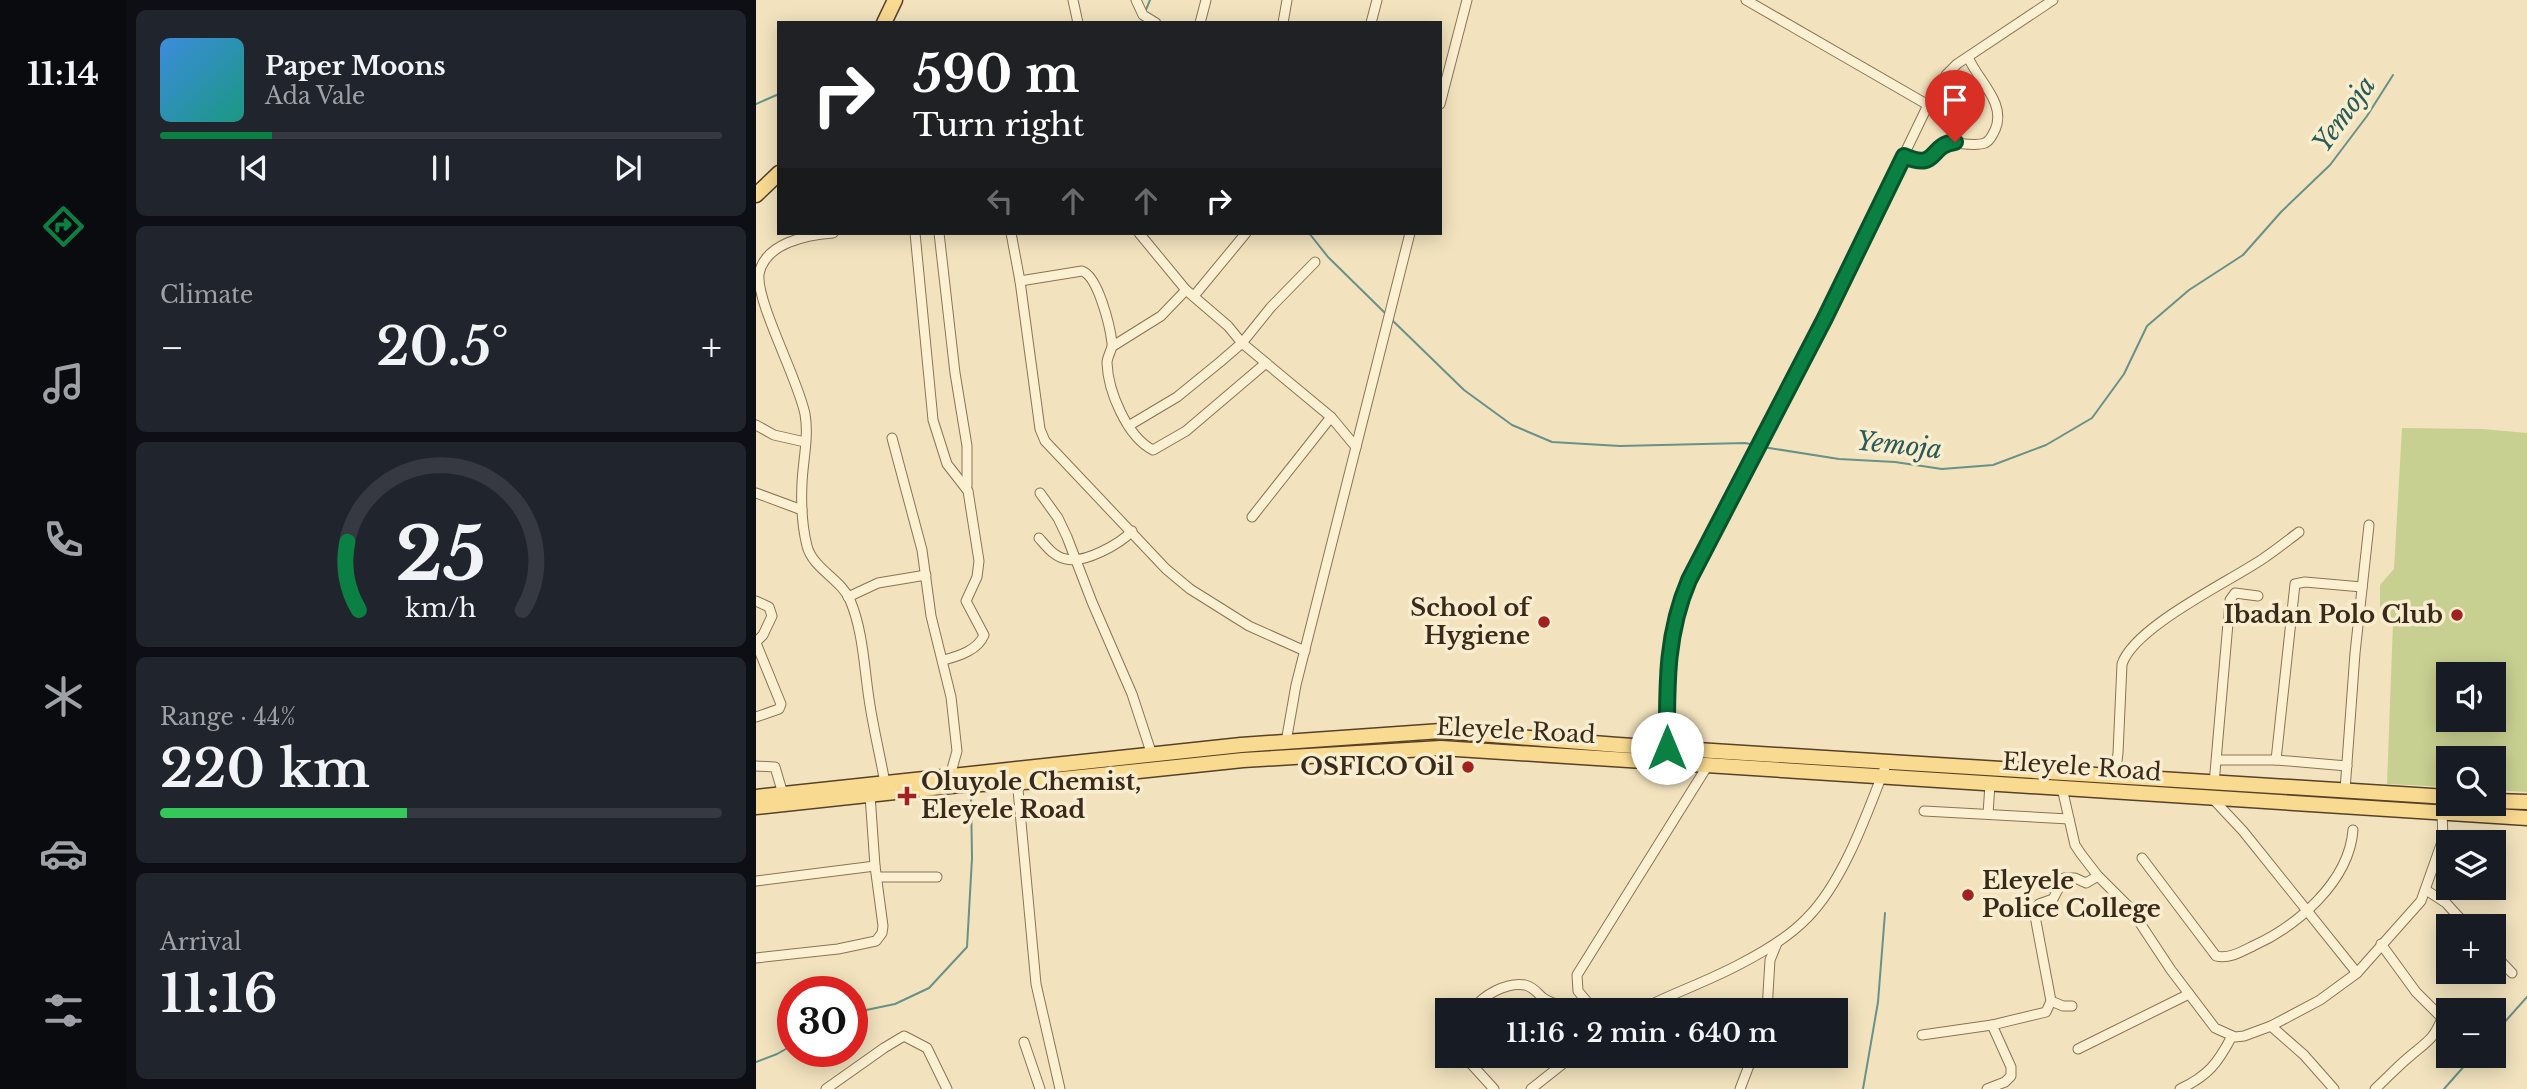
<!DOCTYPE html>
<html lang="en">
<head>
<meta charset="utf-8">
<style>
	:root { --surface:#171b24; --page:#20242c; --text:#f1f3f6; --muted:#9ea1a6; --line:#363941; --accent:#0b8043 }
	body { margin:0; font-family:"Libre Baskerville",serif; background:var(--page); color:var(--text); height:100vh; display:flex; flex-direction:column; font-size:26px; white-space:nowrap }
	* { box-sizing:border-box; margin:0 }
	p { font-size:23px; color:var(--muted) }
	.icon { flex:none; width:38px; height:38px; fill:none; stroke:currentColor; stroke-width:2; stroke-linecap:round; stroke-linejoin:round }
	.map { position:relative; flex:1; overflow:hidden }
	.details { display:flex; flex-direction:column; gap:10px; padding:10px; background:#0d0f14; width:630px }
	.details>* { flex:none }
	.guide { position:absolute; left:21px; top:21px; width:665px; height:214px; border-radius:0px; box-shadow:0 4px 18px #0003; background:#202124; color:#fff; overflow:hidden }
	.controls { position:absolute; left:1680px; top:662px; display:grid; gap:14px }
	.controls a { display:grid; place-items:center; width:70px; height:70px; border-radius:0px; background:var(--surface); box-shadow:0 4px 18px #0003; font-size:35px }
	.speed { position:absolute; left:21px; top:976px; display:flex; gap:14px; font-size:35px; font-weight:700; text-align:center }
	.speed>* { display:grid; place-content:center; width:91px; height:91px; border-radius:50%; background:var(--surface); box-shadow:0 4px 18px #0003; line-height:1 }
	.speed .limit { border:10px solid #d22; background:#fff; color:#111 }
	.pin { position:absolute; display:grid; place-items:center; width:60px; height:60px; color:#fff; margin:-72px -30px; border-radius:50% 50% 50% 0; rotate:-45deg; box-shadow:0 0 7px #0007 }
	.pin .icon { rotate:45deg }
	.me { position:absolute; width:77px; margin:-38px; rotate:0deg; stroke-linejoin:round; filter:drop-shadow(0 0 5px #0008) }
	.turn { display:flex; align-items:center; gap:24px; height:147px; padding:0 21px; font-size:32px }
	.turn .icon { width:91px; height:91px; stroke-width:2.5 }
	.turn b { display:block; font-size:49px; line-height:60px }
	.lanes { display:flex; align-items:center; height:66px; padding:0 21px; background:#0003; justify-content:center; gap:35px; direction:ltr }
	.lanes .off { opacity:.35 }
	.big { font-size:52px; font-weight:600; line-height:1.1 }
	.details .widget { flex:1; display:flex; flex-direction:column; justify-content:center; gap:10px; min-width:0; padding:0 24px; border-radius:10px; background:var(--page) }
	.details .dial { align-items:center; gap:0 }
	.dial svg { height:182px; overflow:visible; fill:none; stroke:var(--line); stroke-width:7; stroke-linecap:round; text-anchor:middle }
	.dial text { fill:var(--text); stroke:none }
	.song { display:flex; align-items:center; gap:21px }
	.cover { width:84px; height:84px; border-radius:10px; background:linear-gradient(135deg,hsl(210 70% 55%),hsl(170 70% 35%)) }
	.played { height:7px; border-radius:4px; background:linear-gradient(90deg,var(--accent) 20%,var(--line) 20%) }
	.keys { display:flex; justify-content:space-around; direction:ltr }
	.heat { display:flex; justify-content:space-between; align-items:center; font-size:38px; direction:ltr }
	.charge { height:10px; border-radius:5px; background:linear-gradient(90deg,#34c759 44%,var(--line) 0) }
	.trip { position:absolute; left:679px; top:998px; width:413px; height:70px; border-radius:0px; background:var(--surface); box-shadow:0 4px 18px #0003; font-weight:600; line-height:70px; text-align:center }
	main { display:flex; flex:1; min-height:0 }
	.dock { display:flex; flex-direction:column; width:126px; justify-content:space-around; align-items:center; background:#090b0e; color:var(--muted) }
	.dock .icon { width:49px; height:49px }
	.dock .current { color:var(--accent) }
	.dock b { font-size:32px; color:var(--text) }
	.map>svg:first-child { display:block }
	.green { fill:#c8d091; fill-rule:evenodd }
	.lines { fill:none; stroke-linecap:round; stroke-linejoin:round }
	.stream { stroke:#689188; stroke-width:2 }
	.minor-casing { stroke:#8b7355; stroke-width:11 }
	.primary-casing { stroke:#58402a; stroke-width:17 }
	.minor { stroke:#fcf0d2; stroke-width:9 }
	.primary { stroke:#f9da91; stroke-width:14 }
	.route-casing { stroke:#07532c; stroke-width:18 }
	.route { stroke:#0b8043; stroke-width:12 }
	.poi-dot { fill:#a02120; stroke:#f8edce; stroke-width:2.5 }
	.labels { text-anchor:middle; stroke-width:7; stroke-linejoin:round; paint-order:stroke }
	.poi-label { font-size:24px; font-weight:bold; fill:#392a1b; stroke:#f8edce; text-anchor:end }
	.street-label { font-size:24px; fill:#392a1b; stroke:#f8edce }
	.water-label { font-size:26px; font-style:italic; fill:#295b58; stroke:#f8edce }
</style>
</head>
<body>
<main>
<nav class="dock">
<b>11:14</b>
<svg class="icon current" aria-label="directions" viewBox="0 0 24 24"><path d="M12 3l9 9-9 9-9-9zM9 14v-3h6M13 9l2 2-2 2"/></svg>
<svg class="icon" aria-label="music" viewBox="0 0 24 24"><path d="M9 18V5l10-2v13"/><circle cx="6" cy="18" r="3"/><circle cx="16" cy="16" r="3"/></svg>
<svg class="icon" aria-label="phone" viewBox="0 0 24 24"><path d="M5 4h4l2 5-3 2q2 4 5 5l2-3 5 2v4C11 20 4 13 5 4z"/></svg>
<svg class="icon" aria-label="climate" viewBox="0 0 24 24"><path d="M12 3v18M4 7l16 10M4 17L20 7"/></svg>
<svg class="icon" aria-label="car" viewBox="0 0 24 24"><path d="M5 17H2v-5l4-1 3-4h7l3 4 3 1v5h-3M9 17h6M6 11h13"/><circle cx="7" cy="17" r="2"/><circle cx="17" cy="17" r="2"/></svg>
<svg class="icon" aria-label="filters" viewBox="0 0 24 24"><path d="M4 7h16M4 17h16"/><circle cx="9" cy="7" r="2"/><circle cx="15" cy="17" r="2"/></svg>
</nav>
<section class="details">
<div class="widget">
<div class="song"><i class="cover"></i><div><b>Paper Moons</b><p>Ada Vale</p></div></div>
<div class="played"></div>
<div class="keys"><svg class="icon" aria-label="previous" viewBox="0 0 24 24"><path d="M18 5L8 12l10 7zM5 5v14"/></svg><svg class="icon" aria-label="pause" viewBox="0 0 24 24"><path d="M8 5v14M16 5v14"/></svg><svg class="icon" aria-label="next" viewBox="0 0 24 24"><path d="M6 5l10 7-10 7zM19 5v14"/></svg></div>
</div>
<div class="widget"><p>Climate</p>
<div class="heat"><a>−</a><b class="big">20.5°</b><a>+</a></div>
</div>
<div class="widget dial"><svg viewBox="0 0 100 80">
<path d="M14 69A42 42 0 1 1 86 69"/>
<path d="M14 69A42 42 0 0 1 9 39" stroke="#0b8043"/>
<text x="50" y="56" font-size="32" font-weight="700">25</text>
<text x="50" y="72" font-size="11">km/h</text>
</svg></div>
<div class="widget"><p>Range · 44%</p><b class="big">220 km</b><div class="charge"></div></div>
<div class="widget"><p>Arrival</p><b class="big">11:16</b></div>
</section>
<div class="map">
<svg width="1771" height="1089" viewBox="0 0 1771 1089">
	<rect width="100%" height="100%" fill="#f2e3be"/>
	<!-- green -->
	<path class="green" d="M1646 428 1727 429 1771 433V792L1738 790V758H1692V787L1631 784 1637 623 1624 607V585L1638 569ZM1692 674H1738V719H1692Z"/>
	<g class="lines">
		<!-- stream -->
		<g class="stream">
			<path d="M389 12 394 0"/>
			<path d="M0 104 23 94"/>
			<path d="M553 233 572 257 629 313"/>
			<path d="M635 319 708 390 756 425 796 442 864 446 989 443 999 445"/>
			<path d="M1007 447 1083 459 1139 462 1186 469 1237 465 1290 445 1336 418 1368 374 1391 326 1433 290 1487 255 1525 212 1574 165 1611 116 1637 75"/>
			<path d="M96 1013 139 1004 173 988 211 947 216 858 215 794"/>
			<path d="M1738 1034 1771 997"/>
			<path d="M0 1062 21 1054 37 1045"/>
			<path d="M1107 1089 1122 1002 1129 913"/>
			<path d="M1688 1089 1718 1055"/>
		</g>
		<!-- minor casing -->
		<g class="minor-casing">
			<g id="minor">
				<path d="M317 0 322 23"/>
				<path d="M380 0 387 15 400 23"/>
				<path d="M990 0 1172 105"/>
				<path d="M444 23 450 0"/>
				<path d="M527 23 531 0"/>
				<path d="M615 23 621 0"/>
				<path d="M684 104 711 0"/>
				<path d="M1148 156C1174 167 1171 156 1191 143 1202 142 1219 147 1229 143 1235 140 1236 135 1239 130 1251 103 1222 81 1212 57"/>
				<path d="M77 233C50 235 9 243 3 274 0 302 42 379 49 414 53 437 47 460 46 483 45 504 46 526 51 546 57 569 85 579 94 600 107 631 108 666 113 699 117 727 124 755 129 783"/>
				<path d="M159 233 177 420 191 464 212 491 223 561 221 577 210 601 228 635C222 650 203 656 188 660"/>
				<path d="M183 233 199 373 211 446V486"/>
				<path d="M255 233 264 281 284 429 289 441 410 569 434 589 493 626 549 651"/>
				<path d="M383 233 430 290 472 326 486 343 575 417 600 447"/>
				<path d="M264 281 326 271C342 276 354 326 356 343 357 349 351 356 351 363 352 391 371 437 397 450L430 431 510 363"/>
				<path d="M438 296 490 233"/>
				<path d="M357 346 405 316 430 290"/>
				<path d="M0 425 18 435 49 442"/>
				<path d="M374 425 421 397 464 362 486 343 515 307 559 262"/>
				<path d="M136 438 166 550 175 616 195 697 201 751 194 776"/>
				<path d="M0 493 46 510"/>
				<path d="M284 493 302 518 311 537 336 602 376 694 396 755"/>
				<path d="M496 517 575 417"/>
				<path d="M283 538C290 546 298 557 310 559 328 564 364 544 376 531"/>
				<path d="M92 597 122 583 170 575"/>
				<path d="M0 601 13 607 16 616 7 635 0 642"/>
				<path d="M0 643 25 704 23 709 0 717"/>
				<path d="M530 742 540 685 654 233"/>
				<path d="M911 748V663L927 594 1069 318 1172 105 1190 75 1201 64 1297 0"/>
				<path d="M1461 760H1520L1591 766"/>
				<path d="M1520 760 1539 584 1549 582 1606 587"/>
				<path d="M0 766 19 767 27 794"/>
				<path d="M1359 777 1362 753 1366 664C1379 626 1473 582 1508 558 1520 550 1531 541 1543 532"/>
				<path d="M261 779 280 984 304 1089"/>
				<path d="M1458 784 1474 600 1479 593 1502 596"/>
				<path d="M1306 788 1319 845 1325 854 1342 876 1374 908 1415 970 1459 1028 1479 1037 1488 1036 1515 1026 1564 1000 1601 973 1665 901 1687 839 1686 812"/>
				<path d="M1589 790 1599 653 1613 525"/>
				<path d="M1457 799 1487 831 1601 973"/>
				<path d="M1168 811 1313 819"/>
				<path d="M1232 814 1234 784"/>
				<path d="M1386 858 1460 956C1473 959 1485 952 1497 946 1541 926 1593 882 1597 830"/>
				<path d="M121 877H181"/>
				<path d="M0 881 119 866"/>
				<path d="M1670 890 1690 903 1711 926"/>
				<path d="M1738 954 1756 973"/>
				<path d="M0 958 82 949 120 941 126 933 127 926 119 866 114 795"/>
				<path d="M1295 1001 1307 1006H1316"/>
				<path d="M717 1010C726 995 751 982 769 985 778 987 781 993 787 998 797 1005 812 1007 823 1010"/>
				<path d="M838 1010 822 991 821 975 952 765"/>
				<path d="M884 1010C917 993 953 981 986 963 1009 951 1033 937 1051 918 1088 881 1112 811 1131 762"/>
				<path d="M1011 1010 1014 960 1021 943"/>
				<path d="M1515 1026 1548 1055 1578 1089"/>
				<path d="M1166 1035 1236 1025 1290 1012 1295 1001 1279 916 1283 904 1297 899 1308 878H1319L1330 883 1342 876"/>
				<path d="M268 1042 284 1089"/>
				<path d="M1322 1049 1433 994"/>
				<path d="M707 1055 738 1089"/>
				<path d="M70 1089 128 1048 148 1036 171 1048 191 1089"/>
				<path d="M775 1089 818 1055"/>
				<path d="M984 1089 997 1055"/>
				<path d="M1231 1089 1249 1082 1255 1076V1067L1236 1025"/>
				<path d="M1424 1089C1452 1076 1462 1063 1476 1036"/>
				<path d="M1619 1089C1631 1078 1641 1067 1653 1057 1669 1043 1678 1040 1686 1018L1660 992 1625 944"/>
			</g>
		</g>
		<!-- primary casing -->
		<g class="primary-casing">
			<g id="primary">
				<path d="M128 23 139 0"/>
				<path d="M0 195 23 173"/>
				<path d="M0 797 485 745 685 731 862 745 1692 797"/>
				<path d="M1738 801 1771 802"/>
				<path d="M0 807 204 785 287 781 487 760 685 748 1771 818"/>
			</g>
		</g>
		<!-- minor -->
		<use href="#minor" class="minor"/>
		<!-- primary -->
		<use href="#primary" class="primary"/>
	</g>
	<g class="lines">
		<!-- route casing -->
		<g class="route-casing">
			<path id="route" d="M911 748C911 689 909 636 933 580L1069 318 1148 156C1183 171 1172 145 1199 142"/>
		</g>
		<!-- route -->
		<use href="#route" class="route"/>
	</g>
	<!-- markers -->
	<g class="poi-dot">
		<circle cx="1701" cy="615" r="7"/>
		<circle cx="788" cy="622" r="7"/>
		<circle cx="712" cy="767" r="7"/>
		<path d="M147.5 785.5h7v7h7v7h-7v7h-7v-7h-7v-7h7z"/>
		<circle cx="1212" cy="895" r="7"/>
	</g>
	<g class="labels">
		<!-- poi labels -->
		<g class="poi-label">
			<text x="774" y="616">School of<tspan x="774" dy="28">Hygiene</tspan></text>
			<text x="1687" y="623">Ibadan Polo Club</text>
			<text x="698" y="775">OSFICO Oil</text>
			<text x="165" y="790" text-anchor="start">Oluyole Chemist,<tspan x="165" dy="28">Eleyele Road</tspan></text>
			<text x="1226" y="889" text-anchor="start">Eleyele<tspan x="1226" dy="28">Police College</tspan></text>
		</g>
		<!-- street labels -->
		<g class="street-label">
			<text transform="translate(760 731) rotate(3)" y="8">Eleyele Road</text>
			<text transform="translate(1326 767) rotate(4)" y="8">Eleyele Road</text>
		</g>
		<!-- water labels -->
		<g class="water-label">
			<text transform="translate(1588 114) rotate(-54)" y="9">Yemoja</text>
			<text transform="translate(1143 445) rotate(6)" y="9">Yemoja</text>
		</g>
	</g>
</svg>
<div class="controls">
<a><svg class="icon" aria-label="sound" viewBox="0 0 24 24"><path d="M4 9h4l5-4v14l-5-4H4zM17 9q2 3 0 6"/></svg></a>
<a><svg class="icon" aria-label="search" viewBox="0 0 24 24"><circle cx="10" cy="10" r="6"/><path d="M15 15l6 6"/></svg></a>
<a><svg class="icon" aria-label="layers" viewBox="0 0 24 24"><path d="M12 4l9 5-9 5-9-5zM3 14l9 5 9-5"/></svg></a>
<a>+</a>
<a>−</a>
</div>
<div class="speed"><div class="limit">30</div></div>
<div class="pin" style="left:1199px;top:142px;background:#d93025"><svg class="icon" aria-label="arrive" viewBox="0 0 24 24"><path d="M6 21V4h12l-3 4 3 4H6"/></svg></div>
<svg class="me" style="left:911px;top:748px" viewBox="-20 -20 40 40"><circle r="19" fill="#fff"/><path d="M0-13L10 11 0 6-10 11z" fill="#0b8043"/></svg>
<div class="trip">11:16 · 2 min · 640 m</div>
<div class="guide">
<div class="turn"><svg class="icon" aria-label="right" viewBox="0 0 24 24"><path d="M7 20v-9h11M14 6l5 5-5 5"/></svg><div><b>590 m</b>Turn right</div></div>
<div class="lanes"><svg class="icon off" aria-label="left" viewBox="0 0 24 24"><path d="M17 20v-9H6M10 6l-5 5 5 5"/></svg><svg class="icon off" aria-label="ahead" viewBox="0 0 24 24"><path d="M12 20V5M6 11l6-6 6 6"/></svg><svg class="icon off" aria-label="ahead" viewBox="0 0 24 24"><path d="M12 20V5M6 11l6-6 6 6"/></svg><svg class="icon" aria-label="right" viewBox="0 0 24 24"><path d="M7 20v-9h11M14 6l5 5-5 5"/></svg></div>
</div>
</div>
</main>
</body>
</html>
